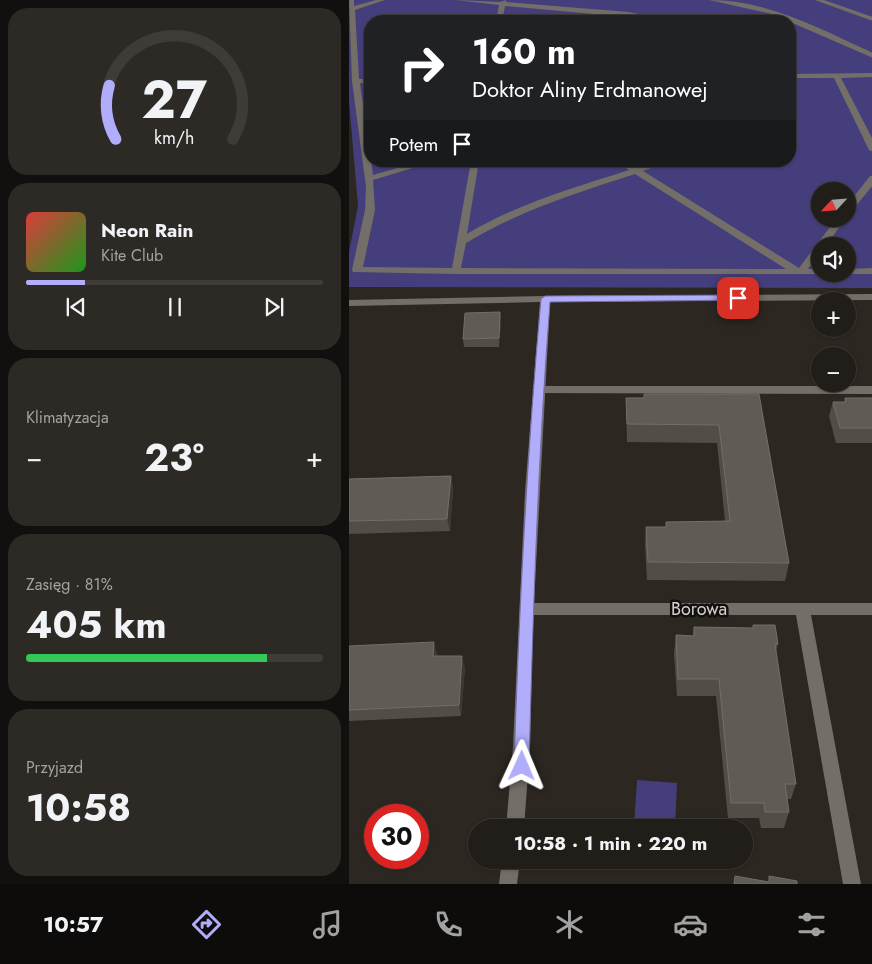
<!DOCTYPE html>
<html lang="pl">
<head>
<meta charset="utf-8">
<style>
	:root { --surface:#211d19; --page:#2d2a26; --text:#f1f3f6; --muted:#a2a2a2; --line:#3e3b38; --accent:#b1adfa }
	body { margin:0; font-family:Jost,sans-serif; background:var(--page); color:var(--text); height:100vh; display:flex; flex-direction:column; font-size:19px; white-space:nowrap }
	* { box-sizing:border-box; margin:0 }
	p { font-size:16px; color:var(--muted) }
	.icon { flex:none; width:28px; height:28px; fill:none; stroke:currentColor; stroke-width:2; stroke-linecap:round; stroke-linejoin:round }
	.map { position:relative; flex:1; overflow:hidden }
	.panel { display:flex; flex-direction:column; gap:8px; padding:8px; background:#12100e; width:349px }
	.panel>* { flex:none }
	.banner { position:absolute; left:15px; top:15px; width:432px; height:152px; border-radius:20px; box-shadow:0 1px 4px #0004,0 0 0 1px var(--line); background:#202124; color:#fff; overflow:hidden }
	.needle { width:32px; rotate:244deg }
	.fabs { position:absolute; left:462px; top:182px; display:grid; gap:10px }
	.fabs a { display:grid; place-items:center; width:45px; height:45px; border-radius:50%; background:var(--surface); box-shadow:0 1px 4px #0004,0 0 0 1px var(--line); font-size:25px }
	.speed { position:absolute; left:15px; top:804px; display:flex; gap:10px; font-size:25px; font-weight:700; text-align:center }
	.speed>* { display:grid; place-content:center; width:65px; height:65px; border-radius:50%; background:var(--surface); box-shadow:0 1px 4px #0004,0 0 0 1px var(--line); line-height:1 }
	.speed .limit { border:8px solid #d22; background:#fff; color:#111 }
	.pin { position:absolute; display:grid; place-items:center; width:42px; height:42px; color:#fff; margin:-21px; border-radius:10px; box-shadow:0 2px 8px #0006 }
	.me { position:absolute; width:55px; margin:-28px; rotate:1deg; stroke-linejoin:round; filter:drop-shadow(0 0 4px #0008) }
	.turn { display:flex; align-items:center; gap:18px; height:105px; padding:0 25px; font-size:22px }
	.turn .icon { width:65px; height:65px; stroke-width:2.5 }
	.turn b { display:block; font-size:35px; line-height:42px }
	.then { display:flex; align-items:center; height:48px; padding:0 25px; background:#0003; gap:10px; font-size:19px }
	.big { font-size:38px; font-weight:700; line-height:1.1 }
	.panel .card { flex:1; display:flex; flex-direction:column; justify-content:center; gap:8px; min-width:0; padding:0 18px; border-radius:20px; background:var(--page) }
	.panel .dial { align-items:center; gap:0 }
	.dial svg { height:130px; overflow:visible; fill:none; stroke:var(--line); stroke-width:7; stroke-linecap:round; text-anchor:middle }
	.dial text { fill:var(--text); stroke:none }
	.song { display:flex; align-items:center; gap:15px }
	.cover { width:60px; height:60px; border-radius:8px; background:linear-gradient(135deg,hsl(0 70% 55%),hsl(120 70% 35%)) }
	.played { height:5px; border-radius:2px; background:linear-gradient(90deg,var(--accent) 20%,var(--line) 20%) }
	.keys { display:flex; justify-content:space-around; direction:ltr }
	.heat { display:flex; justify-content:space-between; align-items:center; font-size:28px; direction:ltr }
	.charge { height:8px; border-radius:4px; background:linear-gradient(90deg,#34c759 81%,var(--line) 0) }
	.trip { position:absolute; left:119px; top:819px; width:285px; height:50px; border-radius:25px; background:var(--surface); box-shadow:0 1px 4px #0004,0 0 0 1px var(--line); font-weight:700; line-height:50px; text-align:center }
	.dock { display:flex; height:80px; justify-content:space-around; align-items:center; background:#0d0c0a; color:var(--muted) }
	.dock .icon { width:35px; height:35px }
	.dock .selected { color:var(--accent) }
	.dock b { font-size:22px; color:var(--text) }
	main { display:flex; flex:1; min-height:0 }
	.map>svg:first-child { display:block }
	.green { fill:#453e7c; fill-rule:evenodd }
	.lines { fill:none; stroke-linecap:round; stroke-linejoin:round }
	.service { fill:#746e68; fill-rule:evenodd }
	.minor { fill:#746e68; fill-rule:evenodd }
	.wall { fill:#534d48 }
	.shaded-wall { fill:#3d3832 }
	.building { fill:#615b56; stroke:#736e69 }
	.route { fill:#b1adfa; stroke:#7370a2 }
	.labels { text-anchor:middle; stroke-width:5; stroke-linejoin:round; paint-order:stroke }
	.street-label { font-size:18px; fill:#d5d1ce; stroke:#12100e }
</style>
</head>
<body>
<main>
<section class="panel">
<div class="card dial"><svg viewBox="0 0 100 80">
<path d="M14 69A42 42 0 1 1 86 69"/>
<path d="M14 69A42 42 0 0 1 10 36" stroke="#b1adfa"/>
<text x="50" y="56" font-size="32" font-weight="700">27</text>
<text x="50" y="72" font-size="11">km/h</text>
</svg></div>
<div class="card">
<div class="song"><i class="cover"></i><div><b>Neon Rain</b><p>Kite Club</p></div></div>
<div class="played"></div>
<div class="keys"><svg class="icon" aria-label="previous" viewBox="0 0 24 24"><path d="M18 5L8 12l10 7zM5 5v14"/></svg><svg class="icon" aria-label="pause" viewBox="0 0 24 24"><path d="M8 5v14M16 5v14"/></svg><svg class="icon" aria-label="next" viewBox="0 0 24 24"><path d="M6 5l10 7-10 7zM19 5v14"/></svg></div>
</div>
<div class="card"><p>Klimatyzacja</p>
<div class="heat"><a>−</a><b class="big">23°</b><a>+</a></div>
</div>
<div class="card"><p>Zasięg · 81%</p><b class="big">405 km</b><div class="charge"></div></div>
<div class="card"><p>Przyjazd</p><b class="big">10:58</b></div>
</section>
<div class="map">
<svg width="524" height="884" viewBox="0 0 524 884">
	<rect width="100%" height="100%" fill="#2c2721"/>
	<!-- green -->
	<g class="green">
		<path d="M0 0H523V288L0 287V252L9 206 0 101ZM21 21H441V161H21ZM471 191H499V219H471ZM471 246H499V274H471Z"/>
		<path d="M288 780 328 783 326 827H285Z"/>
	</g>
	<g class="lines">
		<!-- service -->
		<g class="service">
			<path d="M0 0H5V6L27 0H36L6 10 10 79H21V83H11L24 175 73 161H87L24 180 26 210 14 267 103 268 122 161H130L118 234C168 204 224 188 280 170L267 161H277L288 168 309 161H322L294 171 450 268 487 219H496L477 246H471V253L459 269H471V274H475H107L4 272 3 270 16 210 17 187 3 81ZM286 174 437 269 112 268 117 243C170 211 227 193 286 174Z"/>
			<path d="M106 0 151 2 157 0V2L280 12 322 21 156 6 153 21H147L150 5Z"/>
			<path d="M360 0C419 0 471 29 524 53V58L423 14Z"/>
			<path d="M466 0H475L524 17V21Z"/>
			<path d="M524 73V77L492 78 524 140V152L520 150 485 78H441V74Z"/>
			<path d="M521 176H524V185L502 212 499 213V204Z"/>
			<path d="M524 268V274H495H499V269Z"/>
			<path d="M189 386H524V394L185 393 183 390Z"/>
		</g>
		<!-- minor -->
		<g class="minor">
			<path d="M524 294V300L201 302 185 603H524V615H462L512 884H494L447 615H184L181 746 175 828H157L164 746 176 492 191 302 0 306V300L196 296Z"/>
			<path d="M153 860H171L168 884H150Z"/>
		</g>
	</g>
	<!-- wall -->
	<g class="wall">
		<path d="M151 312 152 321 150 347H115L114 339Z"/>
		<path d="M410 394 440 563 436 581 298 580 296 545 297 527H317L376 521 368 443 278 442 277 398Z"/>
		<path d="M496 398H524V443H487L480 416 484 402H495Z"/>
		<path d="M102 476 104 488 101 531 0 534V479Z"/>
		<path d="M404 625 429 644 427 651 447 784 442 799H438L440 812 435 828H412L410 818H379L367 696H328L325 653 327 635 344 636 345 627 404 628Z"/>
		<path d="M0 646 88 653V656L116 667 112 716 0 721Z"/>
	</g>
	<!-- shaded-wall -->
	<g class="shaded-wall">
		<path d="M151 312 152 321 150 347V338Z"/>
		<path d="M102 476 104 488 101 531 98 519Z"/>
		<path d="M85 642 88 653 87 668 84 656Z"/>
		<path d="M113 656 116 667 112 716 110 705Z"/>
	</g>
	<!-- building -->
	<g class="building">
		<path d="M151 312 150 338 114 339 116 313Z"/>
		<path d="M295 394H410L440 563 299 562 297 527H317V522L381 521 370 425 278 424 277 398H295Z"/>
		<path d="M496 398H524V428H491L484 402H497Z"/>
		<path d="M102 476 98 519 0 521V479Z"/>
		<path d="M404 625H426L429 644H426L447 784H436L440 812H416L415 803H382L370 679H329L327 635 345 636V627L404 628Z"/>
		<path d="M85 642 84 656H113L110 705 0 710V646Z"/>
		<path d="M386 876 420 882V876L448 881V884H385Z"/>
	</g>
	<!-- route -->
	<path class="route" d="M389 295 392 296V300L201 302C189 456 184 611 180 766L178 771 173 773 167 771 165 766C170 610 178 454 192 299L196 296Z"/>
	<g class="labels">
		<!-- street labels -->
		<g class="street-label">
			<text x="350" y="615">Borowa</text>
		</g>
	</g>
</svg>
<div class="fabs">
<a><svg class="needle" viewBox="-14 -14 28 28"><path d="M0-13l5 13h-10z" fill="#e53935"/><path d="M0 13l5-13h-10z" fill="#a2a2a2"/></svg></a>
<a><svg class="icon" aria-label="sound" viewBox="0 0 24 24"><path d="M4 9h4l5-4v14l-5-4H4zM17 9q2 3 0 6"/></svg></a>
<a>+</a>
<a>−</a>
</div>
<div class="speed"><div class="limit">30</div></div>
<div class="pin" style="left:389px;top:298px;background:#d93025"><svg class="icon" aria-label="arrive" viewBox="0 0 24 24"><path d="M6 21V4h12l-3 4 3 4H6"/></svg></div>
<svg class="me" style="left:173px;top:766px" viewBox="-20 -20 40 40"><path d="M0-17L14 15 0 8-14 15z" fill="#b1adfa" stroke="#fff" stroke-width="4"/></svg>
<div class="trip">10:58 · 1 min · 220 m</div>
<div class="banner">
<div class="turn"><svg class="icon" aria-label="right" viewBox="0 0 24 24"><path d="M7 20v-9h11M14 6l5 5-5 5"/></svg><div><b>160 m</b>Doktor Aliny Erdmanowej</div></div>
<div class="then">Potem<svg class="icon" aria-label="arrive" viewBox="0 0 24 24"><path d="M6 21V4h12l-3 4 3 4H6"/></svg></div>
</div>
</div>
</main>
<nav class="dock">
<b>10:57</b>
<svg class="icon selected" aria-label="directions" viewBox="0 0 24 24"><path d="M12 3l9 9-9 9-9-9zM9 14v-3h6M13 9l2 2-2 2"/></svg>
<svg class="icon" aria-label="music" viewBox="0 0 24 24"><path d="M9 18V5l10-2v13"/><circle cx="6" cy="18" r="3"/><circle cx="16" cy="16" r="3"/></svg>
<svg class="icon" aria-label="phone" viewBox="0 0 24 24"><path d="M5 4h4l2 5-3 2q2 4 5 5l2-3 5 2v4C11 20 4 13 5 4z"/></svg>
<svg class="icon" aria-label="climate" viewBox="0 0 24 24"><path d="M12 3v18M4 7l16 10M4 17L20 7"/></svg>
<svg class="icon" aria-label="car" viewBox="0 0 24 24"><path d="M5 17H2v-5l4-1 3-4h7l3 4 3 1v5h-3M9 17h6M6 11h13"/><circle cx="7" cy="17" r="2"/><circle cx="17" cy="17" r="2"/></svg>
<svg class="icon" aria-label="filters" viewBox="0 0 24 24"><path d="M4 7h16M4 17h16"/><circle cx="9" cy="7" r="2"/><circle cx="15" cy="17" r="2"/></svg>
</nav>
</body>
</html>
